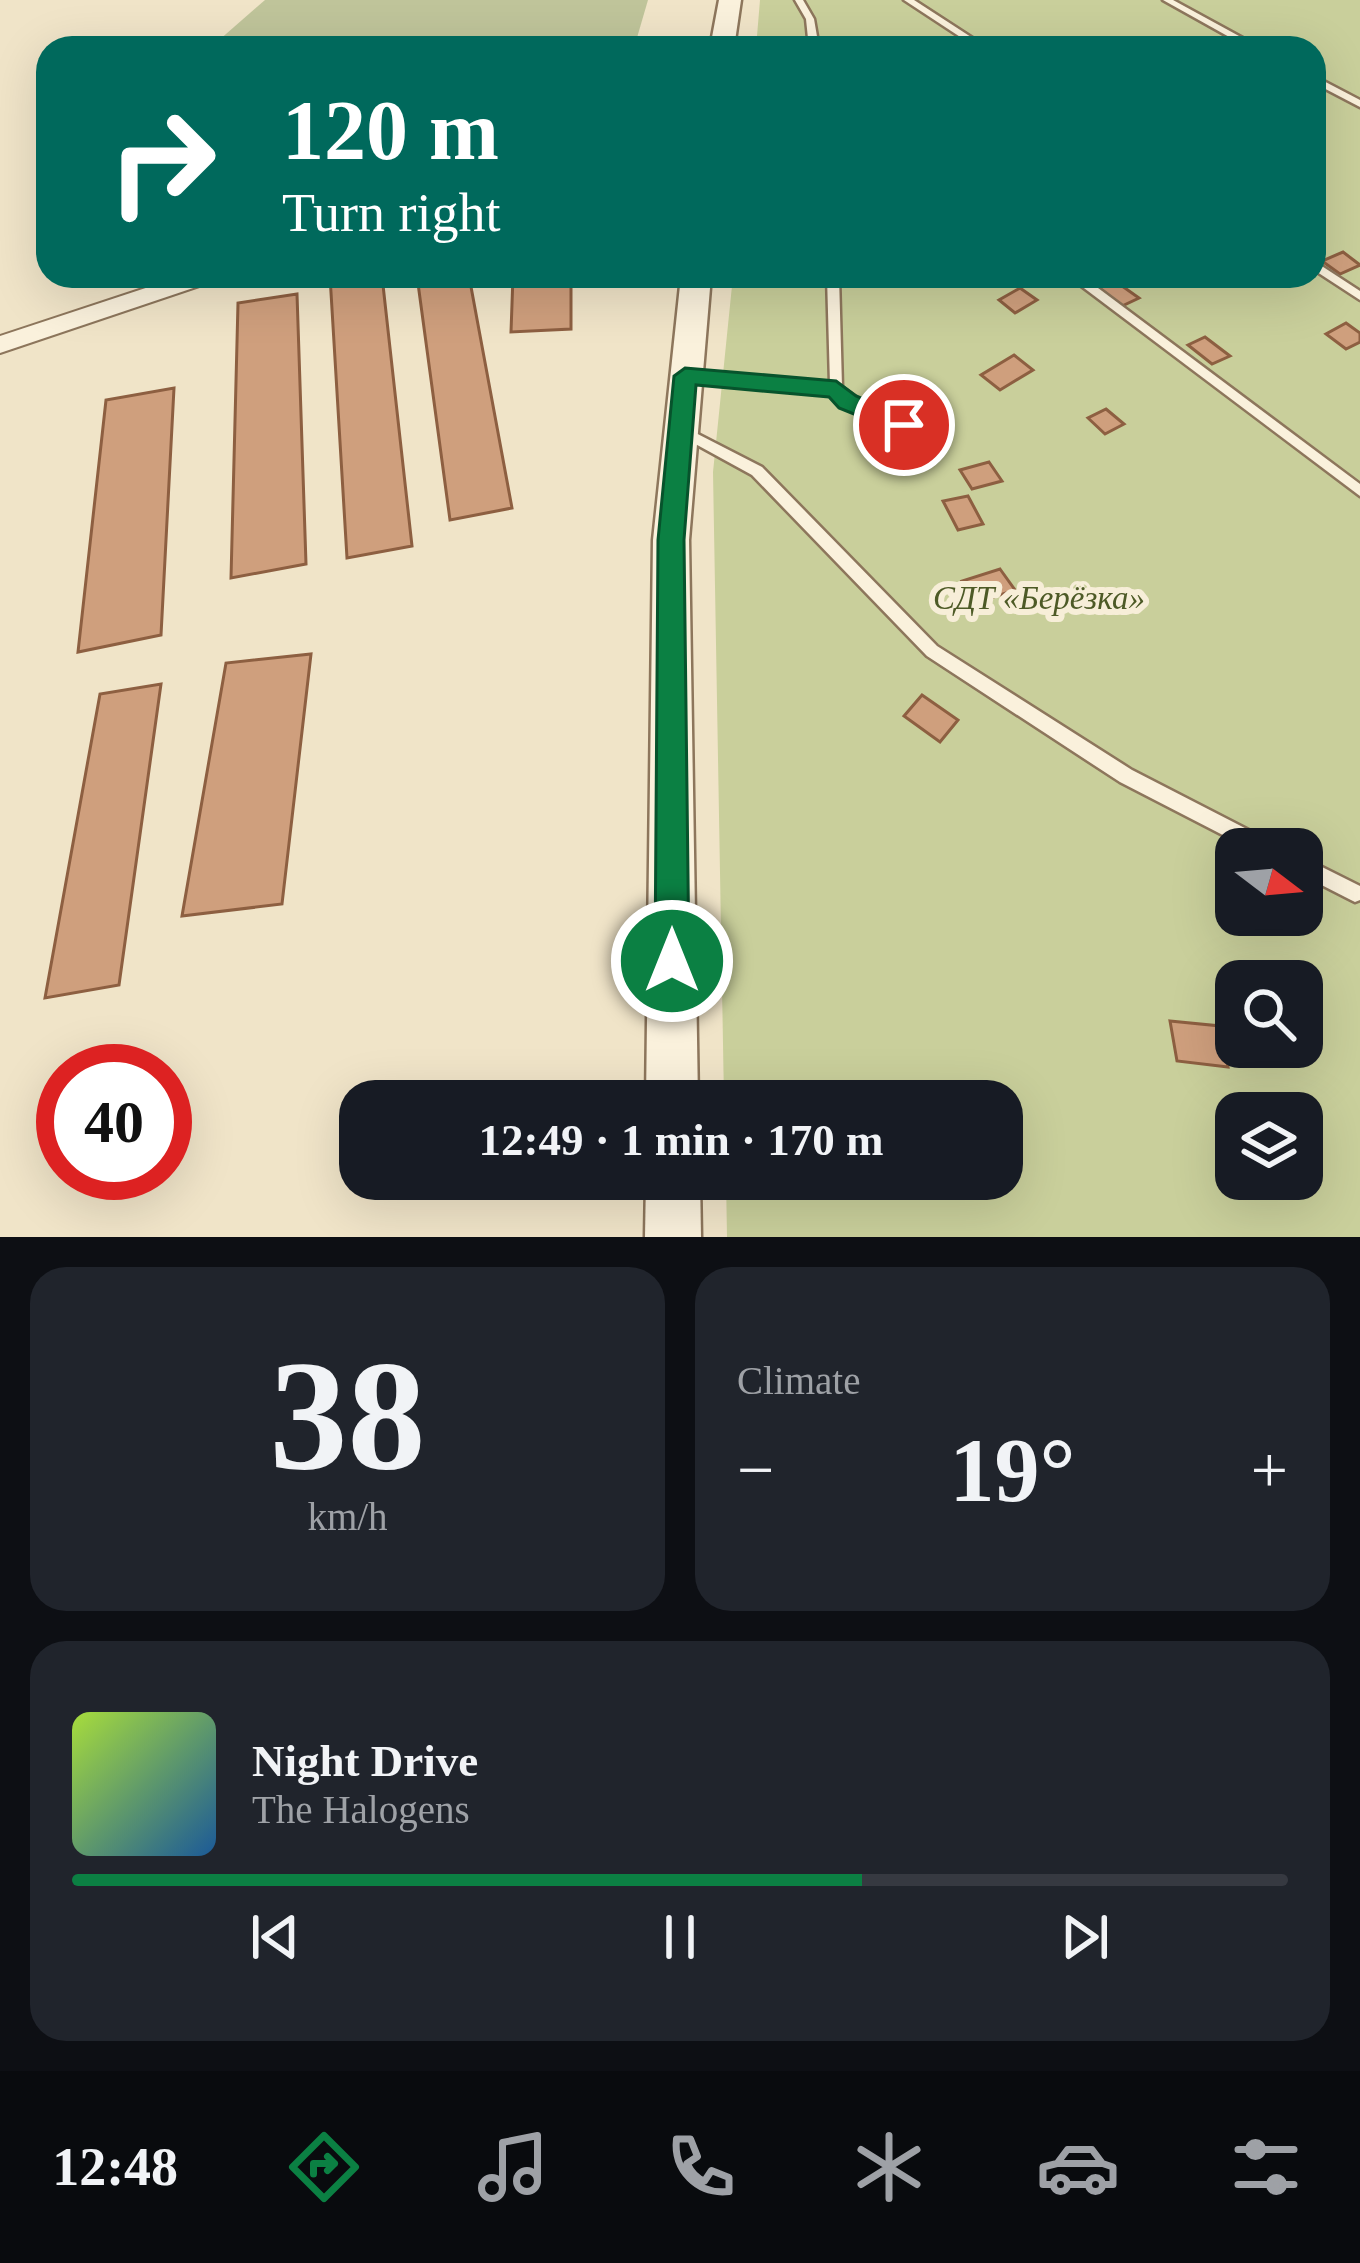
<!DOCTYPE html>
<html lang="en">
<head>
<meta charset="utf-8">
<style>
	:root { --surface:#171b24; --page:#20242c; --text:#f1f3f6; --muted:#9ea1a6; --line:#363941; --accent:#0b8043 }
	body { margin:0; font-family:"Times New Roman",serif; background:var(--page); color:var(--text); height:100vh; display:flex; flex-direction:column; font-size:45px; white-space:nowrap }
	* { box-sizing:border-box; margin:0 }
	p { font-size:39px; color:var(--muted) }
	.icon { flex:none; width:66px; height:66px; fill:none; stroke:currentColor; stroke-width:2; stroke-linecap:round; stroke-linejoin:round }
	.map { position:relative; height:1237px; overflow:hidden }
	.sheet { display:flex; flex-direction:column; gap:30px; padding:30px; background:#0d0f14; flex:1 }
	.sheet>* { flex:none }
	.top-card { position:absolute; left:36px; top:36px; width:1290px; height:252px; border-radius:36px; box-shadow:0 12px 48px #0002; background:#00695c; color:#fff; overflow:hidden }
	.needle { width:78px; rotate:106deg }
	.tools { position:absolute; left:1215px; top:828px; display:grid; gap:24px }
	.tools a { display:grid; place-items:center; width:108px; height:108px; border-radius:24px; background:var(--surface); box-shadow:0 12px 48px #0002; font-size:60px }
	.speed { position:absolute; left:36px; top:1044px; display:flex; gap:24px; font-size:60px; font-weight:700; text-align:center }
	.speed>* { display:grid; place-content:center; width:156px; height:156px; border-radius:50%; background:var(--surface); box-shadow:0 12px 48px #0002; line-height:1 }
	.speed .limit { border:18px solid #d22; background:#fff; color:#111 }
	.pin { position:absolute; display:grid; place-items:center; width:102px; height:102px; color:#fff; margin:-51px; border:6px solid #fff; border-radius:50%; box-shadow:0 3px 12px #0007 }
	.me { position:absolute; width:132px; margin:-66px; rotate:0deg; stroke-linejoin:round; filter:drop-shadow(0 0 9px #0008) }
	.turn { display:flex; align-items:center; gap:42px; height:252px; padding:0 48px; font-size:54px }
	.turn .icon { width:156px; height:156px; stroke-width:2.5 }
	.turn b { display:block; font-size:84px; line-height:102px }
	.big { font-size:90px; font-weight:800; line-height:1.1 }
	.sheet .card { flex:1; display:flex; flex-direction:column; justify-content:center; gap:18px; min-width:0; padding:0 42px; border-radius:36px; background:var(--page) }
	.sheet .dial { align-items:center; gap:0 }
	.dial b { font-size:156px; line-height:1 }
	.song { display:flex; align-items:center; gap:36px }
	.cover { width:144px; height:144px; border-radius:18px; background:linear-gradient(135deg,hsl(80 70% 55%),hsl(210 70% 35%)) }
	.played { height:12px; border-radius:6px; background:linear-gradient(90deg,var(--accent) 65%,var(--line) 65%) }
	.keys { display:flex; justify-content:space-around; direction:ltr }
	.heat { display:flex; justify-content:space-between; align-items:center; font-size:66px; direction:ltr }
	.sheet .tiles { flex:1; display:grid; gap:30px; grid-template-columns:1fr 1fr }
	.card:last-child { grid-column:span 2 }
	.trip { position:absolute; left:339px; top:1080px; width:684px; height:120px; border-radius:36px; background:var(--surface); box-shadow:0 12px 48px #0002; font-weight:800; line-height:120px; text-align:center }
	.dock { display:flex; height:192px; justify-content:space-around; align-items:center; background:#090b0e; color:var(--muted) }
	.dock .icon { width:84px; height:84px }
	.dock .active { color:var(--accent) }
	.dock b { font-size:54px; color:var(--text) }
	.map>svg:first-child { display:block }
	.green { fill:#c9cf9b; fill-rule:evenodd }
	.cemetery { fill:#bfc49a }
	.building { fill:#cf9f7d; stroke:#8d5f41; stroke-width:3 }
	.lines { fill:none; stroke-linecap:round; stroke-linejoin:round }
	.service-casing { stroke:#8d765c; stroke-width:5 }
	.minor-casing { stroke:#8d765c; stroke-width:4 }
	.tertiary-casing { stroke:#8d765c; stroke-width:5 }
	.service { fill:#faf1dc; fill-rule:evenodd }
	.minor { fill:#faf1dc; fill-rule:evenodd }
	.tertiary { fill:#faf1dc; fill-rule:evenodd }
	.route { fill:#0b8043; stroke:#07532c; stroke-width:3 }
	.labels { text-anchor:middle; stroke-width:12; stroke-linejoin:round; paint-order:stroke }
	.park-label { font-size:33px; font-style:italic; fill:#4d5a26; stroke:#f7eed8 }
</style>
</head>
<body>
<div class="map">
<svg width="1360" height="1237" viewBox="0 0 1360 1237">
	<rect width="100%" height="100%" fill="#f0e4c8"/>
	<!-- green -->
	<path class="green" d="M760 0H1360V1237H727L726 1179H1002V1101H724L713 472 733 276H1314V48H756ZM1236 849H1302V915H1236ZM1236 981H1302V1047H1236ZM1236 1113H1302V1179H1236Z"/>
	<!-- cemetery -->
	<path class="cemetery" d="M265 0H648L634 48H210Z"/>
	<!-- building -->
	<g class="building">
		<path d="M1343 252 1360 265 1340 274 1322 261Z"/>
		<path d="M330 276H382L412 546 347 558Z"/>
		<path d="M417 276H469L512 508 450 520Z"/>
		<path d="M513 276H571V329L511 332Z"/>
		<path d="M1115 281 1139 298 1122 306 1099 288Z"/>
		<path d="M1020 288 1037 300 1015 313 999 300Z"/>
		<path d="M297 294 306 564 231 578 238 303Z"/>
		<path d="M1346 323 1360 333V342L1346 349 1326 334Z"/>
		<path d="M1205 337 1230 356 1212 364 1188 345Z"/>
		<path d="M1014 355 1033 370 1000 390 981 375Z"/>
		<path d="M174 388 161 635 78 652 106 400Z"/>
		<path d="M1106 409 1124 424 1105 434 1088 418Z"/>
		<path d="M989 462 1002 481 972 489 960 470Z"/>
		<path d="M968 496 983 524 958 530 943 501Z"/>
		<path d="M1000 569 1015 590 976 603 962 581Z"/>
		<path d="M311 654 282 904 182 916 226 663Z"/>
		<path d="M161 684 119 985 45 998 100 694Z"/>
		<path d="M922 695 958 720 940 742 904 716Z"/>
		<path d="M1170 1021 1220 1026 1228 1067 1177 1061Z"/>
	</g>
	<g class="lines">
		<!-- service casing -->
		<g class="service-casing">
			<g id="service">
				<path d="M795 0H803L814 19 819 48H809L806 19Z"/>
				<path d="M904 0H914L988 48H977Z"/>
				<path d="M1163 0H1173L1261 48H1249Z"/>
				<path d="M1314 76 1360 100V107L1314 83Z"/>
				<path d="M1314 261 1360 291V300L1314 270Z"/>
				<path d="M827 276H839L842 387 873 409 938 431 940 434 938 437 933 439C897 428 861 419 833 393L681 379 679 376 685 372 830 384Z"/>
				<path d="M1068 276H1082L1360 484V496Z"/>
				<path d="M684 427 762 467 937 646 1132 770 1274 843 1277 849H1250L1120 782 927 656 752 475 679 435 677 432Z"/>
				<path d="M1302 857 1360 886V900L1355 902 1349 899 1302 875Z"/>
			</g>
		</g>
		<!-- minor casing -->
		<g class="minor-casing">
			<path id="minor" d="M182 276H217L214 281 0 353V336Z"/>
		</g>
		<!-- tertiary casing -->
		<g class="tertiary-casing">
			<g id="tertiary">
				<path d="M719 0H741L734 48H710Z"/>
				<path d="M681 276H711L689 540 698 1101H646L653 540Z"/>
				<path d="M646 1179H700L701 1237H645Z"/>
			</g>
		</g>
		<!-- service -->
		<use href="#service" class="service"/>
		<!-- minor -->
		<use href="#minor" class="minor"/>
		<!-- tertiary -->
		<use href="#tertiary" class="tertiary"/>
	</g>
	<!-- route -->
	<path class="route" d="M685 368 836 381 856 396 912 419 916 425 904 434 896 431 839 408 829 397 696 385 684 540 689 961 684 973 672 978 660 973 655 961 658 540 674 376Z"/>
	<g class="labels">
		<!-- park labels -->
		<g class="park-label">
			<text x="1039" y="609">СДТ «Берёзка»</text>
		</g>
	</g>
</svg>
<div class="tools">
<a><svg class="needle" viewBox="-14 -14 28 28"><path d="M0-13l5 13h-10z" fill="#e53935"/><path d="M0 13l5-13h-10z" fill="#9ea1a6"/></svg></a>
<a><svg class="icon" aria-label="search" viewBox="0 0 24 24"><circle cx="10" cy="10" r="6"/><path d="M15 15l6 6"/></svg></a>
<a><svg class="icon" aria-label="layers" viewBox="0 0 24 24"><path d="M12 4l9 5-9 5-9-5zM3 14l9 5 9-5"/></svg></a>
</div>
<div class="speed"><div class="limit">40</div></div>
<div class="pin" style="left:904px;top:425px;background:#d93025"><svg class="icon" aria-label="arrive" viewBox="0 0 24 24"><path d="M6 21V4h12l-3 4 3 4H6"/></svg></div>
<svg class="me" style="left:672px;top:961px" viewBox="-20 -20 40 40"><circle r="17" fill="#0b8043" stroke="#fff" stroke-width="3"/><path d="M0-11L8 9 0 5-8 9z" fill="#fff"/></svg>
<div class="trip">12:49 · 1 min · 170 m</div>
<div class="top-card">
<div class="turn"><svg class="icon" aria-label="right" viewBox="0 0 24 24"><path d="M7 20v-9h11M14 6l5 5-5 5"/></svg><div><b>120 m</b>Turn right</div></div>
</div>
</div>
<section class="sheet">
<div class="tiles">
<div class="card dial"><b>38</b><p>km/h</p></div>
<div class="card"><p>Climate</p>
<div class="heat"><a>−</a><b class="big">19°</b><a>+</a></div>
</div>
<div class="card">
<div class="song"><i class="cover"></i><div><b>Night Drive</b><p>The Halogens</p></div></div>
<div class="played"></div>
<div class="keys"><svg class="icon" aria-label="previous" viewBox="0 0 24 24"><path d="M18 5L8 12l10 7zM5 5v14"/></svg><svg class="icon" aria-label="pause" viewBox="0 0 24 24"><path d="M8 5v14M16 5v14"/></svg><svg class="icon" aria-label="next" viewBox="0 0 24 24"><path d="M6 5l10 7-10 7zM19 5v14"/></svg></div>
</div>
</div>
</section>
<nav class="dock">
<b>12:48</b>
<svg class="icon active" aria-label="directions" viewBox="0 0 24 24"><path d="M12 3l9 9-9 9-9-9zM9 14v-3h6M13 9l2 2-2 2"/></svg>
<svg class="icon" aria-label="music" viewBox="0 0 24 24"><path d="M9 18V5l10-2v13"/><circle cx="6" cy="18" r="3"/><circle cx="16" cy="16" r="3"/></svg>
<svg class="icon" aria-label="phone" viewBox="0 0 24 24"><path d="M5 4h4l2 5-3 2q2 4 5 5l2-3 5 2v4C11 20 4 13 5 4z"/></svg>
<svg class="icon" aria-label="climate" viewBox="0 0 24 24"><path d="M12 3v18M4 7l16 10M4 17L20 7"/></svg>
<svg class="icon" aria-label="car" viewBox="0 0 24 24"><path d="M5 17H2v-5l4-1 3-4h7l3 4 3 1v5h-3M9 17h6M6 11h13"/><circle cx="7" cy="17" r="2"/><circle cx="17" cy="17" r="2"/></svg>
<svg class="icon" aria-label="filters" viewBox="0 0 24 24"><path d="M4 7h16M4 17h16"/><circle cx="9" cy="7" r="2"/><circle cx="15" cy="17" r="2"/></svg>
</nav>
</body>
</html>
